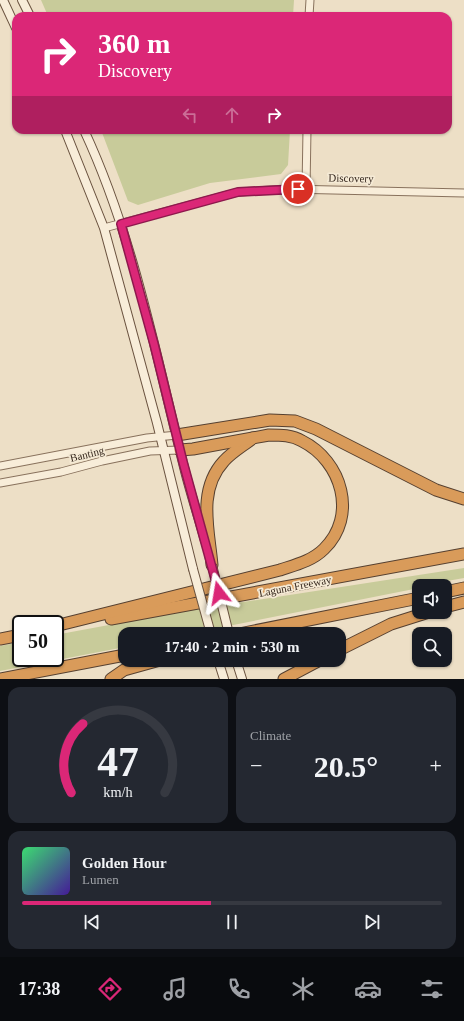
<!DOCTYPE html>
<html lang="en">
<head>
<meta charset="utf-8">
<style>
	:root { --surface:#171b24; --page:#242831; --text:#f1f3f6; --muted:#9ea1a6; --line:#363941; --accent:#db2777 }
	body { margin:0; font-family:"Times New Roman",serif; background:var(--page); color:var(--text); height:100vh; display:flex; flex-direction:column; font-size:15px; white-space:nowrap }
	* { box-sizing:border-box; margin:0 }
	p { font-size:13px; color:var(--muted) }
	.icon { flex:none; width:22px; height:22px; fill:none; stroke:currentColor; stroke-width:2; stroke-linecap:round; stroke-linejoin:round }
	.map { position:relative; height:679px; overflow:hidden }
	.sheet { display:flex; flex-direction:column; gap:8px; padding:8px; background:#0d0f14; flex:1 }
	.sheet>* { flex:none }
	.banner { position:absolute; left:12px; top:12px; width:440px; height:122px; border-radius:12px; box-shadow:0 1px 3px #0004; background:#db2777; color:#fff; overflow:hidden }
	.buttons { position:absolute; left:412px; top:579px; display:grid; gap:8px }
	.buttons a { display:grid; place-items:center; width:40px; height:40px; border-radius:8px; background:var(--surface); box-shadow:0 1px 3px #0004; font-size:20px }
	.speed { position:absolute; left:12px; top:615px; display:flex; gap:8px; font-size:20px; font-weight:700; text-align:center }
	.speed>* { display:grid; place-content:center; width:52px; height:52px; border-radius:50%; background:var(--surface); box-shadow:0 1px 3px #0004; line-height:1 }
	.speed .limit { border:2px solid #111; border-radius:6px; background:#fff; color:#111 }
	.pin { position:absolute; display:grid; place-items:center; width:34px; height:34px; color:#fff; margin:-17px; border:2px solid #fff; border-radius:50%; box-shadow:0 1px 4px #0007 }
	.me { position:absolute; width:44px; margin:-22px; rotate:346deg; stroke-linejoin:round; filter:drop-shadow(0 0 3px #0008) }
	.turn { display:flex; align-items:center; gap:14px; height:84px; padding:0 20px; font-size:18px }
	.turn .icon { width:52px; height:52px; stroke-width:2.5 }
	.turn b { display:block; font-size:28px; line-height:34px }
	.lanes { display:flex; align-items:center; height:38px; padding:0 20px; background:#0003; justify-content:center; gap:20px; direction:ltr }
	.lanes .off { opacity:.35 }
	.big { font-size:30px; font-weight:800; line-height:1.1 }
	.sheet .card { flex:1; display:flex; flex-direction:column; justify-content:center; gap:6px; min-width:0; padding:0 14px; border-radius:12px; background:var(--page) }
	.sheet .dial { align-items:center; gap:0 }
	.dial svg { height:104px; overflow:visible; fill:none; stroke:var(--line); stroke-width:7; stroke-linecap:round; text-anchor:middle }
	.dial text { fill:var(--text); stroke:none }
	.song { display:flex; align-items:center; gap:12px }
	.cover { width:48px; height:48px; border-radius:6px; background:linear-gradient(135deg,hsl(140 70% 55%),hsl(260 70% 35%)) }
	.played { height:4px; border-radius:2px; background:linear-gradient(90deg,var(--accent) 45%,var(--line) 45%) }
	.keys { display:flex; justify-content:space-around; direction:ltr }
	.heat { display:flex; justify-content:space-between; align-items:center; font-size:22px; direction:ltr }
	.sheet .tiles { flex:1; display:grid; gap:8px; grid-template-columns:1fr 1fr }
	.card:last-child { grid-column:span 2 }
	.trip { position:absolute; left:118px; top:627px; width:228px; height:40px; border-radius:12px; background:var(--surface); box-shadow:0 1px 3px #0004; font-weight:800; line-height:40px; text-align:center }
	.tab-bar { display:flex; height:64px; justify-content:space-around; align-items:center; background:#090b0e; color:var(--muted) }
	.tab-bar .icon { width:28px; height:28px }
	.tab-bar .active { color:var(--accent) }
	.tab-bar b { font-size:18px; color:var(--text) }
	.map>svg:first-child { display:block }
	.green { fill:#c8cb9a }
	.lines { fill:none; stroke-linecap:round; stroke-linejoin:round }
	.tertiary-casing { stroke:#88715c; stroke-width:9 }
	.secondary-casing { stroke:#6a523f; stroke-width:10 }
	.motorway-casing { stroke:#564030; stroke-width:13 }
	.tertiary { stroke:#f8edd9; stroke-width:7 }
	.secondary { stroke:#f8edd9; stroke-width:8 }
	.motorway { stroke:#d99b5a; stroke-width:11 }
	.secondary-bridge-casing { stroke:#6a523f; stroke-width:10; stroke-linecap:butt }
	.secondary-bridge { stroke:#f8edd9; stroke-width:8 }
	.route-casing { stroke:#8e194d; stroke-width:10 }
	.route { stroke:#db2777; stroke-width:7 }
	.labels { text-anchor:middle; stroke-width:3.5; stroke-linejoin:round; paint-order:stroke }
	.street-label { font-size:11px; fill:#382a20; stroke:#f5ead5 }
</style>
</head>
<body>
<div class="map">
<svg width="464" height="679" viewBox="0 0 464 679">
	<rect width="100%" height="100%" fill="#eddfc6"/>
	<!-- green -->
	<g class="green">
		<path d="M41 0H294L293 16H48Z"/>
		<path d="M101 130H290L288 165 281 174 210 183 138 205 128 201Z"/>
		<path d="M464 568V578L419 586V588L188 634H125V647L0 671V646L21 642V658H55V635L179 612Z"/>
	</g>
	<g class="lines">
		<!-- tertiary casing -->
		<g class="tertiary-casing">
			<g id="tertiary">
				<path d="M309 16 310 0"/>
				<path d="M306 189 307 130"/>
				<path d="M104 228 238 192 289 189 464 193"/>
				<path d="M0 466 147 438 177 435"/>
				<path d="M0 483 61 472 102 461 150 451 180 450"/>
			</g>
		</g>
		<!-- secondary casing -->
		<g class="secondary-casing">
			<g id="secondary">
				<path d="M3 0 16 28"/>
				<path d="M22 0 30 16"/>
				<path d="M65 130 104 228 157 423 193 569"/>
				<path d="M84 130C133 235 155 351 183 463 189 489 198 515 205 541"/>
				<path d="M218 660 224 679"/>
				<path d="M236 660 242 679"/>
			</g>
		</g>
		<!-- motorway casing -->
		<g class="motorway-casing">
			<g id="motorway">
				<path d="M177 435 270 420 295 421 316 429 436 490 464 499"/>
				<path d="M212 565C209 530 197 490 224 461 232 452 243 446 253 438"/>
				<path d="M445 592 464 588"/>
				<path d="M445 607 464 602"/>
				<path d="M111 619 464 554"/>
				<path d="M55 626 280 570C295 565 312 561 324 549 358 516 342 461 302 441 292 435 281 435 269 435L193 449 180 450"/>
				<path d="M239 634 419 598"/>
				<path d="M0 639 21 635"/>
				<path d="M339 650 391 624 429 612"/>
				<path d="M0 679 125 655"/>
				<path d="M111 679 124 670 160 660"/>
				<path d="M284 679 320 660"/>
			</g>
		</g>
		<!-- tertiary -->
		<use href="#tertiary" class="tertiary"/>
		<!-- secondary -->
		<use href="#secondary" class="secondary"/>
		<!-- motorway -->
		<use href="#motorway" class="motorway"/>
		<!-- secondary-bridge casing -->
		<g class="secondary-bridge-casing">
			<g id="secondary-bridge">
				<path d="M212 565 229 634"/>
				<path d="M193 569 211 634"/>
			</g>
		</g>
		<!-- secondary-bridge -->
		<use href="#secondary-bridge" class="secondary-bridge"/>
	</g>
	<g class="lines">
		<!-- route casing -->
		<g class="route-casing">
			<path id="route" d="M219 593 183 462 154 344 121 224 238 192 298 189"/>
		</g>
		<!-- route -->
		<use href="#route" class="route"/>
	</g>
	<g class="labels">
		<!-- street labels -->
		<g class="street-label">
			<text transform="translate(351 178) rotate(1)" y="4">Discovery</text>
			<text transform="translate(87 454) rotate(-14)" y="4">Banting</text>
			<text transform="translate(295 586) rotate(-11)" y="4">Laguna Freeway</text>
		</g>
	</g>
</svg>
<div class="buttons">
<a><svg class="icon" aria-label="sound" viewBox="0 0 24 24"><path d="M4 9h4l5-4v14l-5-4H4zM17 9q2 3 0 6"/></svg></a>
<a><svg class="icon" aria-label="search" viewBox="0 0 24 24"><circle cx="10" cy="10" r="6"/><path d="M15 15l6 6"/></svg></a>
</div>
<div class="speed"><div class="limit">50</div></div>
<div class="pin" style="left:298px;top:189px;background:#d93025"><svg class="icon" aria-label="arrive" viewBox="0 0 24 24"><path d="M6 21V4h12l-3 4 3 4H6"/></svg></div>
<svg class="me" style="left:219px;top:593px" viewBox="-20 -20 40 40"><path d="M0-17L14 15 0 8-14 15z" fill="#db2777" stroke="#fff" stroke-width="4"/></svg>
<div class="trip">17:40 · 2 min · 530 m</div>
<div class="banner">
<div class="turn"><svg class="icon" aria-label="right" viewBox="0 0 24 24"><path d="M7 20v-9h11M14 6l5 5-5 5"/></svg><div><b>360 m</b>Discovery</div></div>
<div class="lanes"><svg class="icon off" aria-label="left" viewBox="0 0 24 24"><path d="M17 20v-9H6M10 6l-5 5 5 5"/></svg><svg class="icon off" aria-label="ahead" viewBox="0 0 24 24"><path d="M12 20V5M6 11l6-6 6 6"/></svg><svg class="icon" aria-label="right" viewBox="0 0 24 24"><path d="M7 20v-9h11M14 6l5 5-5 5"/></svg></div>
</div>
</div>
<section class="sheet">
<div class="tiles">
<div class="card dial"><svg viewBox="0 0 100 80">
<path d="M14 69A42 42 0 1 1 86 69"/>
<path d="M14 69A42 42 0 0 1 23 16" stroke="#db2777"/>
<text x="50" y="56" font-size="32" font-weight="700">47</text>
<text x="50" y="72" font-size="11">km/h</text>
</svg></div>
<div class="card"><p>Climate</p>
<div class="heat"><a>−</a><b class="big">20.5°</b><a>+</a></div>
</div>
<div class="card">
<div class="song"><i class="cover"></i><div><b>Golden Hour</b><p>Lumen</p></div></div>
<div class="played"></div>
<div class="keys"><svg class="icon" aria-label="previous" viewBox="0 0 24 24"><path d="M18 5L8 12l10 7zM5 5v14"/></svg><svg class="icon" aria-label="pause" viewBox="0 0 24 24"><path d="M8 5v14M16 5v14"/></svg><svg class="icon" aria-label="next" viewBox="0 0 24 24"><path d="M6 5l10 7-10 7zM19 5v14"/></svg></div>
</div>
</div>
</section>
<nav class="tab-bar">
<b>17:38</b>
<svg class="icon active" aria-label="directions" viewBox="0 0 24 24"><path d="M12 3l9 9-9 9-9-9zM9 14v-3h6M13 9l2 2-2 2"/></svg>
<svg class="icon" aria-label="music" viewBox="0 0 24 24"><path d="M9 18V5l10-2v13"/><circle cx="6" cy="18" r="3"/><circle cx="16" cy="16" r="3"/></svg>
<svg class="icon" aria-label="phone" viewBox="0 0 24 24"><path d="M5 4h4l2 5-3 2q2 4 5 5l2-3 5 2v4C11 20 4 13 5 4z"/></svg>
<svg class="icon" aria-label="climate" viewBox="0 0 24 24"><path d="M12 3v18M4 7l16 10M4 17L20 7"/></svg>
<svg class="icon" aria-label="car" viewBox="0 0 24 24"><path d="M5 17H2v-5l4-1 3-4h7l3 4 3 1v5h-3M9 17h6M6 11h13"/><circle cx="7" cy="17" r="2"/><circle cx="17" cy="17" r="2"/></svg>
<svg class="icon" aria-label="filters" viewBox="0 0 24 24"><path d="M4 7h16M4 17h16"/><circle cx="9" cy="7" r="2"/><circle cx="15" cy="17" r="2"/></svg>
</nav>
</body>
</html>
